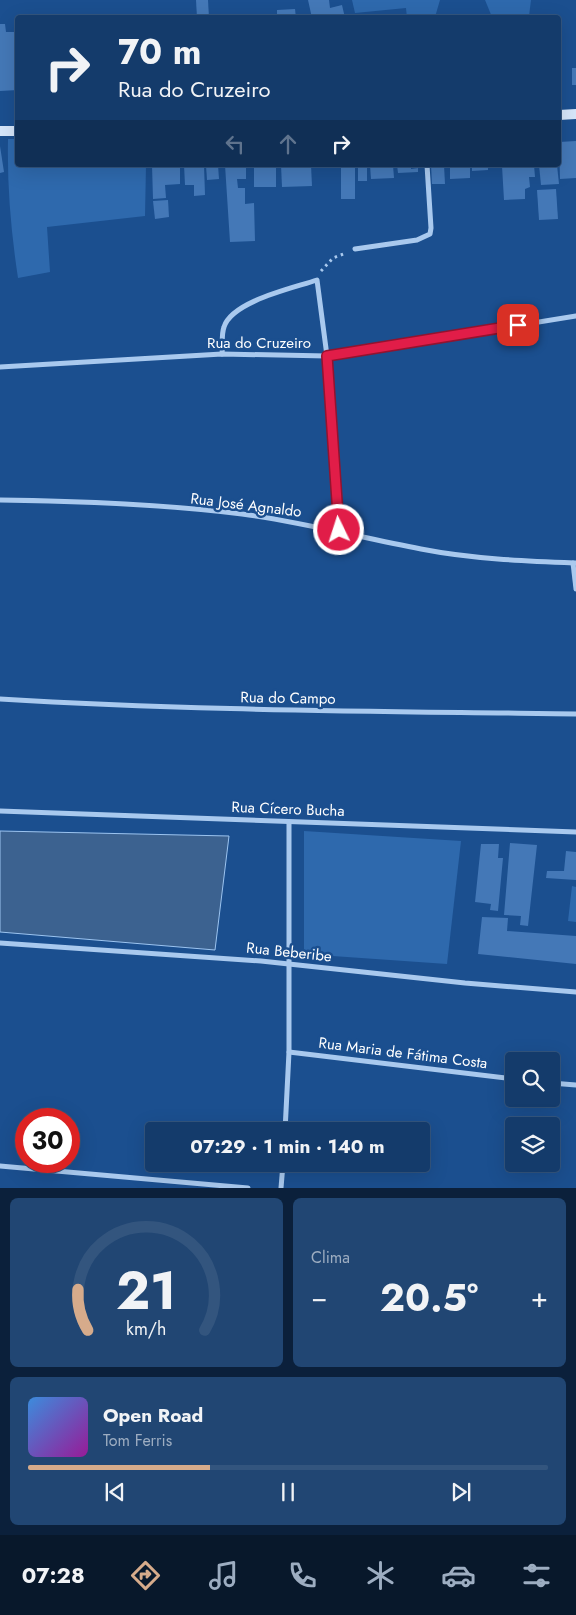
<!DOCTYPE html>
<html lang="pt">
<head>
<meta charset="utf-8">
<style>
	:root { --surface:#143b6b; --page:#214673; --text:#f1f3f6; --muted:#9dadc1; --line:#33557e; --accent:#d6ab8b }
	body { margin:0; font-family:Jost,sans-serif; background:var(--page); color:var(--text); height:100vh; display:flex; flex-direction:column; font-size:19px; white-space:nowrap }
	* { box-sizing:border-box; margin:0 }
	p { font-size:16px; color:var(--muted) }
	.icon { flex:none; width:28px; height:28px; fill:none; stroke:currentColor; stroke-width:2; stroke-linecap:round; stroke-linejoin:round }
	.map { position:relative; height:1188px; overflow:hidden }
	.details { display:flex; flex-direction:column; gap:10px; padding:10px; background:#0b203b; flex:1 }
	.details>* { flex:none }
	.guide { position:absolute; left:15px; top:15px; width:546px; height:152px; border-radius:5px; box-shadow:0 5px 20px #0002,0 0 0 1px var(--line); background:#143b6b; color:var(--text); overflow:hidden }
	.fabs { position:absolute; left:505px; top:1052px; display:grid; gap:10px }
	.fabs a { display:grid; place-items:center; width:55px; height:55px; border-radius:5px; background:var(--surface); box-shadow:0 5px 20px #0002,0 0 0 1px var(--line); font-size:25px }
	.speed { position:absolute; left:15px; top:1108px; display:flex; gap:10px; font-size:25px; font-weight:700; text-align:center }
	.speed>* { display:grid; place-content:center; width:65px; height:65px; border-radius:50%; background:var(--surface); box-shadow:0 5px 20px #0002,0 0 0 1px var(--line); line-height:1 }
	.speed .limit { border:8px solid #d22; background:#fff; color:#111 }
	.pin { position:absolute; display:grid; place-items:center; width:42px; height:42px; color:#fff; margin:-21px; border-radius:10px; box-shadow:0 2px 8px #0006 }
	.me { position:absolute; width:55px; margin:-28px; rotate:356deg; stroke-linejoin:round; filter:drop-shadow(0 0 4px #0008) }
	.turn { display:flex; align-items:center; gap:18px; height:105px; padding:0 20px; font-size:22px }
	.turn .icon { width:65px; height:65px; stroke-width:2.5 }
	.turn b { display:block; font-size:35px; line-height:42px }
	.lanes { display:flex; align-items:center; height:48px; padding:0 20px; background:#0003; justify-content:center; gap:25px; direction:ltr }
	.lanes .off { opacity:.35 }
	.big { font-size:38px; font-weight:700; line-height:1.1 }
	.details .card { flex:1; display:flex; flex-direction:column; justify-content:center; gap:8px; min-width:0; padding:0 18px; border-radius:8px; background:var(--page) }
	.details .dial { align-items:center; gap:0 }
	.dial svg { height:130px; overflow:visible; fill:none; stroke:var(--line); stroke-width:7; stroke-linecap:round; text-anchor:middle }
	.dial text { fill:var(--text); stroke:none }
	.song { display:flex; align-items:center; gap:15px }
	.cover { width:60px; height:60px; border-radius:8px; background:linear-gradient(135deg,hsl(210 70% 55%),hsl(300 70% 35%)) }
	.played { height:5px; border-radius:2px; background:linear-gradient(90deg,var(--accent) 35%,var(--line) 35%) }
	.keys { display:flex; justify-content:space-around; direction:ltr }
	.heat { display:flex; justify-content:space-between; align-items:center; font-size:28px; direction:ltr }
	.details .tiles { flex:1; display:grid; gap:10px; grid-template-columns:1fr 1fr }
	.card:last-child { grid-column:span 2 }
	.trip { position:absolute; left:145px; top:1122px; width:285px; height:50px; border-radius:5px; background:var(--surface); box-shadow:0 5px 20px #0002,0 0 0 1px var(--line); font-weight:700; line-height:50px; text-align:center }
	.menu { display:flex; height:80px; justify-content:space-around; align-items:center; background:#08182b; color:var(--muted) }
	.menu .icon { width:35px; height:35px }
	.menu .on { color:var(--accent) }
	.menu b { font-size:22px; color:var(--text) }
	.map>svg:first-child { display:block }
	.green { fill:#2e69ad }
	.water { fill:#3c6290; stroke:#9cc4f0 }
	.building { fill:#4478b7 }
	.lines { fill:none; stroke-linecap:round; stroke-linejoin:round }
	.path { stroke:#a9c9ee; stroke-width:3; stroke-dasharray:2.5 4; stroke-linecap:butt }
	.street { stroke:#a9c9ee; stroke-width:5 }
	.secondary { stroke:#d6e6fa; stroke-width:10 }
	.route-casing { stroke:#92132f; stroke-width:12 }
	.route { stroke:#e11d48; stroke-width:9 }
	.labels { text-anchor:middle; stroke-width:5; stroke-linejoin:round; paint-order:stroke }
	.street-label { font-size:15px; fill:#fff; stroke:#1b4f8f }
</style>
</head>
<body>
<div class="map">
<svg width="576" height="1188" viewBox="0 0 576 1188">
	<rect width="100%" height="100%" fill="#1b4f8f"/>
	<!-- green -->
	<g class="green">
		<path d="M352 0H440L435 17 407 18 406 8 355 13Z"/>
		<path d="M485 0H531L529 16 492 17Z"/>
		<path d="M8 139H17L18 165H146L145 216 47 227 50 272 18 278C11 232 7 186 8 139Z"/>
		<path d="M304 831 461 841 447 964 304 954Z"/>
		<path d="M572 886 576 887V922L568 921Z"/>
	</g>
	<!-- water -->
	<path class="water" d="M0 831 229 836 215 950 0 932Z"/>
	<!-- building -->
	<g class="building">
		<path d="M196 0H208L209 18H197Z"/>
		<path d="M308 0H329L330 8 342 5 345 18H312Z"/>
		<path d="M295 9 296 18H277V10Z"/>
		<path d="M0 24H5L6 32H18V90L0 91Z"/>
		<rect x="572" y="68" width="4" height="17"/>
		<path d="M576 141V178L560 179 559 142Z"/>
		<path d="M0 146 4 172 0 173Z"/>
		<path d="M152 165H180V184L165 185 166 198 153 199Z"/>
		<path d="M184 165H204L205 195 194 196V185H185Z"/>
		<path d="M206 165H218L219 179 207 180Z"/>
		<path d="M225 165H246V179H237L238 188H245V204L254 203 255 241 230 242Z"/>
		<path d="M254 165H268V168H276V187H254Z"/>
		<path d="M281 165H311L312 186 282 187Z"/>
		<rect x="341" y="165" width="14" height="34"/>
		<rect x="358" y="165" width="9" height="16"/>
		<path d="M370 165H393L394 178 371 179Z"/>
		<path d="M397 165H411V169L418 168V172L398 173Z"/>
		<path d="M431 165H444L445 184H432Z"/>
		<path d="M450 165H470V178L450 179Z"/>
		<path d="M472 165H488V170L472 171Z"/>
		<path d="M534 165 535 177H529L530 187 525 189V199L504 200 502 166Z"/>
		<path d="M539 165H557L559 184 541 185Z"/>
		<path d="M556 189 558 219 539 220 537 190Z"/>
		<path d="M168 200 169 217 155 219 153 201Z"/>
		<path d="M510 843 537 845 528 926 520 925 521 916 504 915Z"/>
		<path d="M481 844H499L498 858H503L498 911 490 910 491 904 475 902Z"/>
		<path d="M566 851 576 852V880L546 878 547 871H564Z"/>
		<path d="M482 917 508 918 507 931 576 936V964L478 954Z"/>
	</g>
	<g class="lines">
		<!-- path -->
		<path class="path" d="M321 271 333 258 346 253"/>
		<!-- street -->
		<g class="street">
			<path d="M355 249 417 240 430 234 431 228 427 165"/>
			<path d="M222 354C223 346 221 335 224 327 232 301 294 288 317 280L327 356 339 530"/>
			<path d="M0 367 222 354 327 356 576 316"/>
			<path d="M0 500C80 501 162 504 242 514 303 522 362 538 421 549 472 559 525 561 576 563"/>
			<path d="M573 563 576 589"/>
			<path d="M0 699C192 711 384 711 576 714"/>
			<path d="M0 811 576 832"/>
			<path d="M0 943 261 961 465 983 576 992"/>
			<path d="M289 1052 514 1079"/>
			<path d="M551 1083 576 1085"/>
			<path d="M285 1131 289 1052V822"/>
			<path d="M0 1166 248 1188"/>
			<path d="M281 1188 283 1164"/>
		</g>
		<!-- secondary -->
		<g class="secondary">
			<path d="M559 115 576 114"/>
			<path d="M0 131H18"/>
		</g>
	</g>
	<g class="lines">
		<!-- route casing -->
		<g class="route-casing">
			<path id="route" d="M339 530 327 356 518 325"/>
		</g>
		<!-- route -->
		<use href="#route" class="route"/>
	</g>
	<g class="labels">
		<!-- street labels -->
		<g class="street-label">
			<text x="259" y="348">Rua do Cruzeiro</text>
			<text transform="translate(246 505) rotate(7)" y="5">Rua José Agnaldo</text>
			<text transform="translate(288 698) rotate(1)" y="5">Rua do Campo</text>
			<text transform="translate(288 809) rotate(2)" y="5">Rua Cícero Bucha</text>
			<text transform="translate(289 952) rotate(6)" y="5">Rua Beberibe</text>
			<text transform="translate(403 1053) rotate(7)" y="5">Rua Maria de Fátima Costa</text>
		</g>
	</g>
</svg>
<div class="fabs">
<a><svg class="icon" aria-label="search" viewBox="0 0 24 24"><circle cx="10" cy="10" r="6"/><path d="M15 15l6 6"/></svg></a>
<a><svg class="icon" aria-label="layers" viewBox="0 0 24 24"><path d="M12 4l9 5-9 5-9-5zM3 14l9 5 9-5"/></svg></a>
</div>
<div class="speed"><div class="limit">30</div></div>
<div class="pin" style="left:518px;top:325px;background:#d93025"><svg class="icon" aria-label="arrive" viewBox="0 0 24 24"><path d="M6 21V4h12l-3 4 3 4H6"/></svg></div>
<svg class="me" style="left:339px;top:530px" viewBox="-20 -20 40 40"><circle r="17" fill="#e11d48" stroke="#fff" stroke-width="3"/><path d="M0-11L8 9 0 5-8 9z" fill="#fff"/></svg>
<div class="trip">07:29 · 1 min · 140 m</div>
<div class="guide">
<div class="turn"><svg class="icon" aria-label="right" viewBox="0 0 24 24"><path d="M7 20v-9h11M14 6l5 5-5 5"/></svg><div><b>70 m</b>Rua do Cruzeiro</div></div>
<div class="lanes"><svg class="icon off" aria-label="left" viewBox="0 0 24 24"><path d="M17 20v-9H6M10 6l-5 5 5 5"/></svg><svg class="icon off" aria-label="ahead" viewBox="0 0 24 24"><path d="M12 20V5M6 11l6-6 6 6"/></svg><svg class="icon" aria-label="right" viewBox="0 0 24 24"><path d="M7 20v-9h11M14 6l5 5-5 5"/></svg></div>
</div>
</div>
<section class="details">
<div class="tiles">
<div class="card dial"><svg viewBox="0 0 100 80">
<path d="M14 69A42 42 0 1 1 86 69"/>
<path d="M14 69A42 42 0 0 1 8 44" stroke="#d6ab8b"/>
<text x="50" y="56" font-size="32" font-weight="700">21</text>
<text x="50" y="72" font-size="11">km/h</text>
</svg></div>
<div class="card"><p>Clima</p>
<div class="heat"><a>−</a><b class="big">20.5°</b><a>+</a></div>
</div>
<div class="card">
<div class="song"><i class="cover"></i><div><b>Open Road</b><p>Tom Ferris</p></div></div>
<div class="played"></div>
<div class="keys"><svg class="icon" aria-label="previous" viewBox="0 0 24 24"><path d="M18 5L8 12l10 7zM5 5v14"/></svg><svg class="icon" aria-label="pause" viewBox="0 0 24 24"><path d="M8 5v14M16 5v14"/></svg><svg class="icon" aria-label="next" viewBox="0 0 24 24"><path d="M6 5l10 7-10 7zM19 5v14"/></svg></div>
</div>
</div>
</section>
<nav class="menu">
<b>07:28</b>
<svg class="icon on" aria-label="directions" viewBox="0 0 24 24"><path d="M12 3l9 9-9 9-9-9zM9 14v-3h6M13 9l2 2-2 2"/></svg>
<svg class="icon" aria-label="music" viewBox="0 0 24 24"><path d="M9 18V5l10-2v13"/><circle cx="6" cy="18" r="3"/><circle cx="16" cy="16" r="3"/></svg>
<svg class="icon" aria-label="phone" viewBox="0 0 24 24"><path d="M5 4h4l2 5-3 2q2 4 5 5l2-3 5 2v4C11 20 4 13 5 4z"/></svg>
<svg class="icon" aria-label="climate" viewBox="0 0 24 24"><path d="M12 3v18M4 7l16 10M4 17L20 7"/></svg>
<svg class="icon" aria-label="car" viewBox="0 0 24 24"><path d="M5 17H2v-5l4-1 3-4h7l3 4 3 1v5h-3M9 17h6M6 11h13"/><circle cx="7" cy="17" r="2"/><circle cx="17" cy="17" r="2"/></svg>
<svg class="icon" aria-label="filters" viewBox="0 0 24 24"><path d="M4 7h16M4 17h16"/><circle cx="9" cy="7" r="2"/><circle cx="15" cy="17" r="2"/></svg>
</nav>
</body>
</html>
